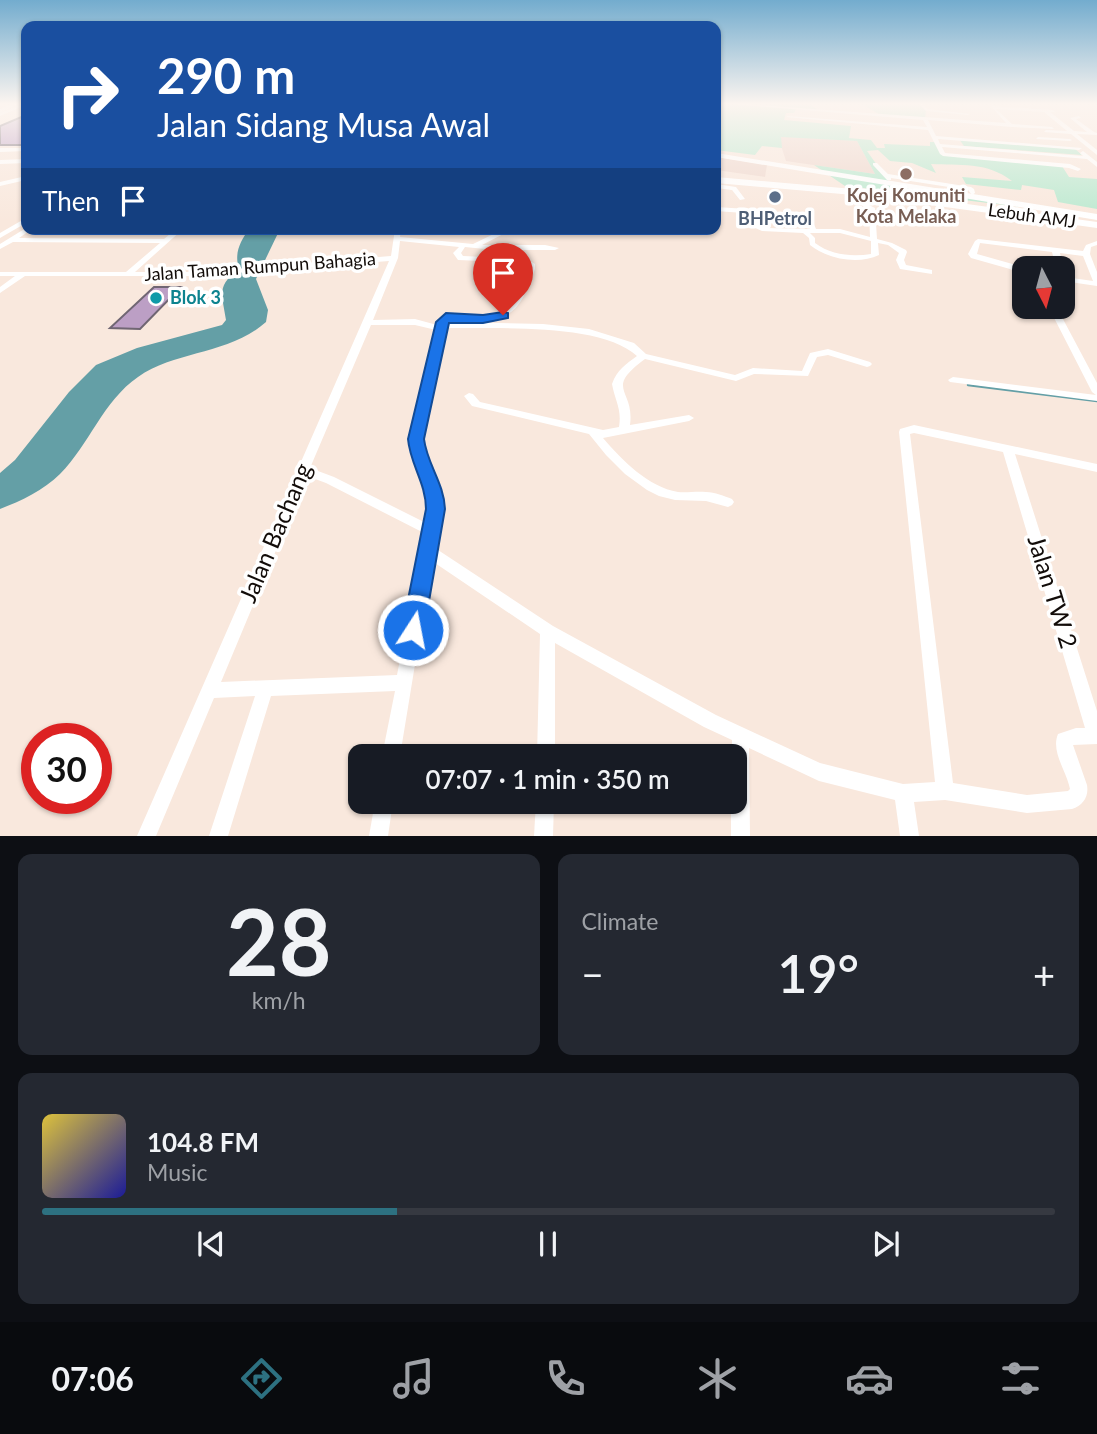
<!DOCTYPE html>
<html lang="en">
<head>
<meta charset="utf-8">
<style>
	:root { --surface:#171b24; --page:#242831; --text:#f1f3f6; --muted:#9ea1a6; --line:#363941; --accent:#2d7181 }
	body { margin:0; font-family:Lato,sans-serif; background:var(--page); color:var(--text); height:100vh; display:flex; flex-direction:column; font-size:26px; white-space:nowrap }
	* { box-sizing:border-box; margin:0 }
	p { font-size:23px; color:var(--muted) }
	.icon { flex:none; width:38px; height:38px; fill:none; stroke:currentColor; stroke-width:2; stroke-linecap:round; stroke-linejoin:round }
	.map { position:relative; height:836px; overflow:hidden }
	.details { display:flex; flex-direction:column; gap:18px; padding:18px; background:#0d0f14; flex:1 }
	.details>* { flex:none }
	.hud { position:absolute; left:21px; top:21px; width:700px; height:214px; border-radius:14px; box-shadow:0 2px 5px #0004; background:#1a4fa0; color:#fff; overflow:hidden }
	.needle { width:46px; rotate:174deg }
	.controls { position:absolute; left:1012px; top:256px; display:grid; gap:14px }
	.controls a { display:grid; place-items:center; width:63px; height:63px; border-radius:14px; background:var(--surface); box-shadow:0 2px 5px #0004; font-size:35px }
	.speed { position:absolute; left:21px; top:723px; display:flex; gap:14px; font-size:35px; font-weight:700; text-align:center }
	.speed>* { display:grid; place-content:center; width:91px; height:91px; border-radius:50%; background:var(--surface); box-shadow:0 2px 5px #0004; line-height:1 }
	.speed .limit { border:10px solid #d22; background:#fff; color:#111 }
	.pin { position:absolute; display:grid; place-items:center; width:60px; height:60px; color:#fff; margin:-72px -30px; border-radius:50% 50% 50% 0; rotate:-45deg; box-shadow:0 0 7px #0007 }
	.pin .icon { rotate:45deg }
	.me { position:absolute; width:77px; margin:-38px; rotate:11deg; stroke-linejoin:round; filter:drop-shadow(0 0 5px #0008) }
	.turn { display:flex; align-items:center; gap:24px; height:147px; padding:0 21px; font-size:32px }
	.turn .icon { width:91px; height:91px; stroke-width:2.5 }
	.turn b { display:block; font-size:49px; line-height:60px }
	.then { display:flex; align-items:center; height:66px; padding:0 21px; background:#0003; gap:14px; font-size:26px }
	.big { font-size:52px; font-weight:600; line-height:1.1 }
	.details .card { flex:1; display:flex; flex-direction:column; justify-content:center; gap:10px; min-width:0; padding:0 24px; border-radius:14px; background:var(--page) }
	.details .dial { align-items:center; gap:0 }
	.dial b { font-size:91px; line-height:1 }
	.song { display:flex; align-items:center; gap:21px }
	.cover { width:84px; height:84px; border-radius:10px; background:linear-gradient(135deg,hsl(50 70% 55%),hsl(240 70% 35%)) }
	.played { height:7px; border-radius:4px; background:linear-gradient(90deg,var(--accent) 35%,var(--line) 35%) }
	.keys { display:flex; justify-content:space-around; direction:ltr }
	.heat { display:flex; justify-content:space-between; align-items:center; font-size:38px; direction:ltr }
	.details .tiles { flex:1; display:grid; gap:18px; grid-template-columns:1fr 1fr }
	.card:last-child { grid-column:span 2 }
	.trip { position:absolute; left:348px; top:744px; width:399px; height:70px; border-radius:14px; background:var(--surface); box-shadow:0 2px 5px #0004; font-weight:600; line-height:70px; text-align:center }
	.tabs { display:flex; height:112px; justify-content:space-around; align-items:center; background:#090b0e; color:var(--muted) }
	.tabs .icon { width:49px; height:49px }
	.tabs .on { color:var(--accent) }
	.tabs b { font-size:32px; color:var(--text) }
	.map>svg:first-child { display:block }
	.education { fill:#efd8ce }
	.green { fill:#bbe9d0 }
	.water { fill:#649fa6 }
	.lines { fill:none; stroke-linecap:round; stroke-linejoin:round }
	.stream { stroke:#649fa6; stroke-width:2.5 }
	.building { fill:#bc9fc5; stroke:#706673; stroke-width:2 }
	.minor { fill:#fff; fill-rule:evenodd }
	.major { fill:#fff; fill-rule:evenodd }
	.highway { fill:#fff; fill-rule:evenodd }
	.route { fill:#1a73e8; stroke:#114b97; stroke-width:2 }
	.education-dot { fill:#8d6e63; stroke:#fff; stroke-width:2.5 }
	.service-dot { fill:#5c6f8a; stroke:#fff; stroke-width:2.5 }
	.culture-dot { fill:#0f9aa8; stroke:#fff; stroke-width:2.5 }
	.labels { text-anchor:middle; stroke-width:7; stroke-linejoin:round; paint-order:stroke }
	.far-education-label { font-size:18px; font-weight:bold; fill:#785e54; stroke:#fff }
	.far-street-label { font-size:18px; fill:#120c09; stroke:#fff }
	.far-service-label { font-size:18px; font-weight:bold; fill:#4e5e75; stroke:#fff }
	.far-culture-label { font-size:18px; font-weight:bold; fill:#0d838f; stroke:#fff; text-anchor:start }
	.near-street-label { font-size:24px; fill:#120c09; stroke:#fff }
</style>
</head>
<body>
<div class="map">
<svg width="1097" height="836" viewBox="0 0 1097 836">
	<rect width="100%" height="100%" fill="#f9e8dd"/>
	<!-- education -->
	<g class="education">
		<path d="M778 136 857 141 875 174 786 161Z"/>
		<path d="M716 157 767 165 765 177 716 170Z"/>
	</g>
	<!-- green -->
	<g class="green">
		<path d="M716 104H809L818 110 796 109 794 113H786L784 120 851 126 849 138 871 140 877 148H885L884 144 930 146V142H937L943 154 1062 166 1069 177 1097 179V209L1058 202 1054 190 1022 185 1021 190 966 184 962 177 1012 181C986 161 960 166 931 164L936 173 912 163 890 161 878 150 867 151 889 182 1080 214 845 186 814 165 875 174 857 141 781 137 782 148 762 146 755 155 716 150Z"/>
		<path d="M862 104H920L926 110 925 119 882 116Z"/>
		<path d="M959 139 1074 148 1082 155 964 146Z"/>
	</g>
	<!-- water -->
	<path class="water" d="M249 229H280L256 279 268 310 266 322C229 355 177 350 138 377 103 401 89 445 60 474 44 490 21 501 0 509V473L15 460 69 392 96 365 137 348 222 325 226 320C222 294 216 286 239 269 234 253 240 242 249 229Z"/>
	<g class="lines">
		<!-- stream -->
		<path class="stream" d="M968 385 1097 401"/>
	</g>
	<!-- building -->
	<g class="building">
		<path d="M26 115V145H0V126Z"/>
		<path d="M154 287H181L140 329 110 328Z"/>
	</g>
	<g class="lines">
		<!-- minor -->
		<g class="minor">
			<path d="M0 104H4L0 106Z"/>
			<path d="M22 104 26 105 0 116V113Z"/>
			<path d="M732 104H745L1006 123 991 106 1053 110 1055 112H1050L1074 131 1087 132 1070 118 1079 116 1081 118 1076 119 1094 132 1097 133V135L1077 134 1097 150V155L1071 134 1044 132 1046 130 1067 131 1044 112 996 109 1012 124 1052 127 1054 129 1012 127 928 120 936 136 1082 148 1079 150 938 139 940 144 1083 156 1080 153 1083 151 1097 162V167L1087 159 942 147 945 153 1070 164 1081 169 1078 171 1069 168 943 156 940 154 928 130 786 117 788 116 927 127 923 120Z"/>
			<path d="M919 104H923L927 109 970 114 968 115 926 111Z"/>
			<path d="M1038 137 1070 139 1072 140 1070 141 1036 139Z"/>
			<path d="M0 148H26V151L0 152Z"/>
			<path d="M873 163H877L888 174 971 187 974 189 975 193 972 195 968 190 891 178V180H887L873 165Z"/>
			<path d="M26 176V180L0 186V182Z"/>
			<path d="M716 184 736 187 745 199 740 200 732 190 716 188Z"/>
			<path d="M865 191 868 193 859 200 875 208 877 239 892 243 906 250 907 252 904 260 906 265 932 270V274L900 269 896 260 899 253 888 245 878 243 879 255C858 265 827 259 810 245L809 238 803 233 762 231 753 227 744 213 716 211V207L763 210 813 222 816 229H840L870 237 869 209 852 200ZM750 213 763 214 808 224 810 229 765 228 757 225ZM810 233H840L871 241V254C852 257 831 255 815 243V238Z"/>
			<path d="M26 218V223L0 238V233Z"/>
			<path d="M26 228V229H32L19 238 164 239 176 229H183L135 272H198L391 256 395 229H401L400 237 473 244 504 229H513L482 245H545L559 248 555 250H495L465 247 461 253 463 256 527 259 535 264V269C515 328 502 318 448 319L446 322 543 324 589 329 634 343 646 354 735 375 753 368 802 371 810 353 828 349 870 362 872 364 870 366 867 367 828 355 817 357 808 376 754 374 736 381 645 359C603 390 635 388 630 425L689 415 694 418 689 421 603 438C622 460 648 487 678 492 687 493 696 491 706 492 715 492 724 496 732 499L734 502 732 505 728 507 706 501 675 500 659 496 647 490 625 474 606 455 589 434 472 406 464 396 469 393 473 394 480 402 603 430 619 427C622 409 615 401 612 384 617 370 626 364 637 356 601 322 494 329 445 328L421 439C425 460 436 478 440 498 443 514 437 532 435 548L553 626 716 715 820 763 903 784 935 782 899 432 900 429 914 425 1097 464V472L1015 454 1097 711V744L1073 745 1087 785C1089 797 1083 805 1072 809L1027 813 945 800 914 802 919 836H900L895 800 819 781 749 748 750 836H731V802H735V756H732V740L704 727 555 643V756H537L540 634 432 561 400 756H382L395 691 271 696 228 836H209L255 696 214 698 156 836H137L389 261 198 276H25L0 293V287L15 276H0V272H126L160 243 13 242 0 249V244ZM400 241 459 247 453 253 458 260 525 263 528 266V269C507 325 496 313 446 314L443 315 437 325 415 319 373 320 398 258ZM371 325H415L436 330 411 439C415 471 433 489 426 523L334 477 310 468ZM914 433 1003 452 1085 728H1076L1058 734C1051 751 1065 769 1069 785L1070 789 1068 791 1027 795 953 783 910 434ZM307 476 326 483 424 533 397 675 221 682Z"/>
			<path d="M978 239 1083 251 1086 245 1097 241V245L1091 247 1090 254 1097 272V286L1070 282 1062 278V273L1072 278 1093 281 1083 256 1060 253 1064 268 1062 270V268H1056L1052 252 980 243 977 254 1016 265 1024 271V277L1010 269 971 258 968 254 975 241Z"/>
			<path d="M1048 306H1056L1097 383V401L950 382 948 380 953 377 1096 395 1092 392Z"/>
			<path d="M375 802H393L388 836H369Z"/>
			<path d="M536 802H554L553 836H534Z"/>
		</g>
		<!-- major -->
		<g class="major">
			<path d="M12 104H19L0 113V109Z"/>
			<path d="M716 153 1097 214V220L716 157Z"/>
		</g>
		<!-- highway -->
		<g class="highway">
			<path d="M26 159V163L0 164V160Z"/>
			<path d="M716 177 865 190 1097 222V228L865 196 716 183Z"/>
		</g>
	</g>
	<!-- sky -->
	<linearGradient id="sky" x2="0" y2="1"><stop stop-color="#73acce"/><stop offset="0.47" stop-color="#fcf5f0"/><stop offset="1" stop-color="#fcf5f0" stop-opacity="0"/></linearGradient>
	<rect width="1097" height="221" fill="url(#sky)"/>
	<!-- route -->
	<path class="route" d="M503 312 508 313V318L483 323H449L424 439C427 464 444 483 445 509L424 630 421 637 413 640 405 637 402 630 426 509C426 483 410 464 408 439L436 322 446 313 483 315Z"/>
	<!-- markers -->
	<circle class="education-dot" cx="906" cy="174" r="7"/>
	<circle class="service-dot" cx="775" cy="197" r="7"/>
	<circle class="culture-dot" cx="156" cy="298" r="7"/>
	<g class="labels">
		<!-- far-education labels -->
		<g class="far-education-label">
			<text x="906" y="202">Kolej Komuniti<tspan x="906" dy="21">Kota Melaka</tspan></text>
		</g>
		<!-- far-street labels -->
		<g class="far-street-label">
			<text transform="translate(1032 216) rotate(8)" y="6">Lebuh AMJ</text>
			<text transform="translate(260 267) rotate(-4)" y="6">Jalan Taman Rumpun Bahagia</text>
		</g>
		<!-- far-service labels -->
		<g class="far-service-label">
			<text x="775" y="225">BHPetrol</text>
		</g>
		<!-- far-culture labels -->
		<g class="far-culture-label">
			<text x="170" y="304">Blok 3</text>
		</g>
		<!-- near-street labels -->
		<g class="near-street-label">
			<text transform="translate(276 533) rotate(-67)" y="8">Jalan Bachang</text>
			<text transform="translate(1052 592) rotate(73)" y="8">Jalan TW 2</text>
		</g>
	</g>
</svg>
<div class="controls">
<a><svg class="needle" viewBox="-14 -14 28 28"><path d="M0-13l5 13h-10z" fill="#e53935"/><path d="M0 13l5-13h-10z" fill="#9ea1a6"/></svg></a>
</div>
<div class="speed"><div class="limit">30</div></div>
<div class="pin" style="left:503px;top:315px;background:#d93025"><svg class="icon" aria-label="arrive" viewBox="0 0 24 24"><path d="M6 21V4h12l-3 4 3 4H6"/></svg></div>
<svg class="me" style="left:413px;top:630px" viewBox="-20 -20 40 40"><circle r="17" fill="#1a73e8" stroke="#fff" stroke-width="3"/><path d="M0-11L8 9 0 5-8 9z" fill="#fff"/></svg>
<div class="trip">07:07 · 1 min · 350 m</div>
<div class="hud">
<div class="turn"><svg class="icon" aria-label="right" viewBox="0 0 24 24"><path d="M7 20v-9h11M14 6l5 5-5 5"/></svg><div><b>290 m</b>Jalan Sidang Musa Awal</div></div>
<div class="then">Then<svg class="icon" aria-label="arrive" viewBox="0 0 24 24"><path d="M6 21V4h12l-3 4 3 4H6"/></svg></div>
</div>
</div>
<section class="details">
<div class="tiles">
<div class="card dial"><b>28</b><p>km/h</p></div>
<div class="card"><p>Climate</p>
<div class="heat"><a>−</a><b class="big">19°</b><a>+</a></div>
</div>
<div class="card">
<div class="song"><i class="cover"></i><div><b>104.8 FM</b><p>Music</p></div></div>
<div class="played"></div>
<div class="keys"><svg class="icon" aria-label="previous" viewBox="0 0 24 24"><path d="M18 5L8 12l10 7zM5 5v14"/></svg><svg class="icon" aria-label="pause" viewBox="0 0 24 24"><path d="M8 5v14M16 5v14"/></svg><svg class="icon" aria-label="next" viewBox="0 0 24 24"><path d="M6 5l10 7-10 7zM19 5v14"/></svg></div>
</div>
</div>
</section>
<nav class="tabs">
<b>07:06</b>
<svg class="icon on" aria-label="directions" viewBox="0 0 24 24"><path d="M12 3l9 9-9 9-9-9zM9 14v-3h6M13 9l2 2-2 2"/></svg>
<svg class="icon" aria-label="music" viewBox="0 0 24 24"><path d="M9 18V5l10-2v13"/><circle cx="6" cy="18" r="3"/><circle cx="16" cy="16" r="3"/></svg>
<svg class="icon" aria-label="phone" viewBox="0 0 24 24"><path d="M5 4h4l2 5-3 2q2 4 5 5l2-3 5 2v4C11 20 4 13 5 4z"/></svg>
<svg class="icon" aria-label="climate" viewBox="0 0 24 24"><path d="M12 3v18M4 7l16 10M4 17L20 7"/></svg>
<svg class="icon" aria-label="car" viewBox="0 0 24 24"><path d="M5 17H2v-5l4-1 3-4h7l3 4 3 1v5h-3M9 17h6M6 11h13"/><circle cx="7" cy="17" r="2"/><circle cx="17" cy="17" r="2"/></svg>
<svg class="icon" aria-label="filters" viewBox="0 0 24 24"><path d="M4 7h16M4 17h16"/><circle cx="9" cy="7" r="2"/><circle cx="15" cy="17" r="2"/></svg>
</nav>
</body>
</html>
